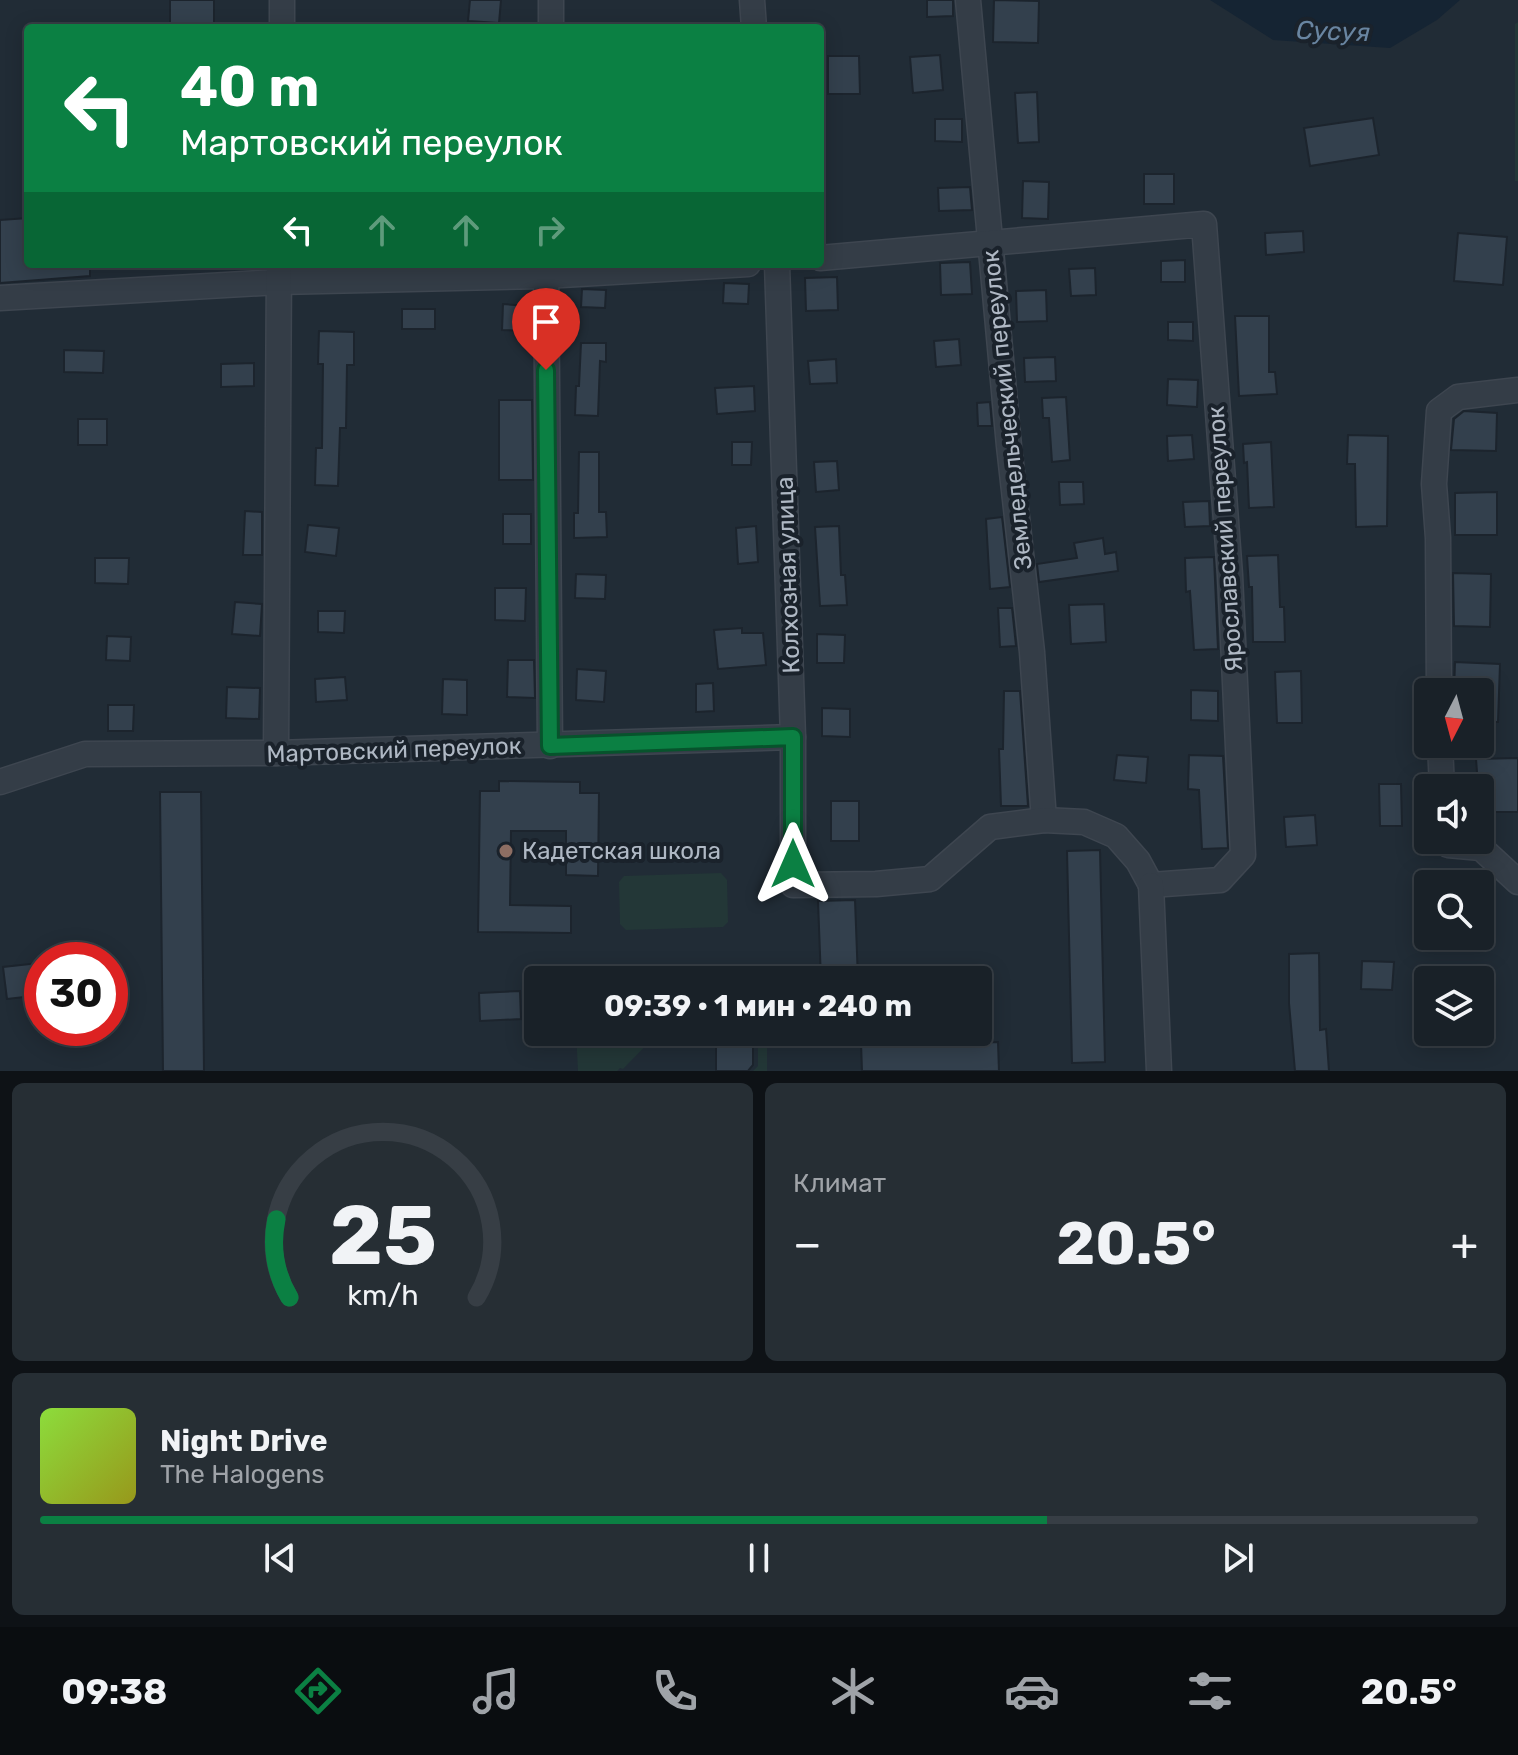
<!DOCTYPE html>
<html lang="ru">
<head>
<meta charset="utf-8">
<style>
	:root { --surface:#192128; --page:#262e34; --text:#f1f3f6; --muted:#9fa3a8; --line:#373e45; --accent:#0b8043 }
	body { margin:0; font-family:Rubik,sans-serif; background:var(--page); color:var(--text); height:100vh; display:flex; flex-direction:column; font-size:30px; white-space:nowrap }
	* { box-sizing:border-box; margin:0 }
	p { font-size:26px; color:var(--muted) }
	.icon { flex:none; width:44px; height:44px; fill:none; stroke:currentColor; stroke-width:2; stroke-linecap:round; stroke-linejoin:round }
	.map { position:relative; height:1071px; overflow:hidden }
	.details { display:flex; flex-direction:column; gap:12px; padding:12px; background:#0e1216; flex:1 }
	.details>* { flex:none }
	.guide { position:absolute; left:24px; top:24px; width:800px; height:244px; border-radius:8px; box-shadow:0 4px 20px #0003,0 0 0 2px var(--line); background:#0b8043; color:#fff; overflow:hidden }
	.needle { width:52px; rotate:186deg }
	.buttons { position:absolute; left:1414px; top:678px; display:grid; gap:16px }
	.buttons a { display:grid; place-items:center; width:80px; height:80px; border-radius:8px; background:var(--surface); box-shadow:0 4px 20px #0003,0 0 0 2px var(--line); font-size:40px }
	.speed { position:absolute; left:24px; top:942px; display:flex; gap:16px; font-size:40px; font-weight:700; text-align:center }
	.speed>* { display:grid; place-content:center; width:104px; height:104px; border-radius:50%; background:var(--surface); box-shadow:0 4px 20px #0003,0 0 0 2px var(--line); line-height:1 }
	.speed .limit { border:12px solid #d22; background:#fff; color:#111 }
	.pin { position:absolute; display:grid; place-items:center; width:68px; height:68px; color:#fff; margin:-82px -34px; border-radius:50% 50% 50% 0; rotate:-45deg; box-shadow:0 0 8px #0007 }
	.pin .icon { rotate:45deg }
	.me { position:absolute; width:88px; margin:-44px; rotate:0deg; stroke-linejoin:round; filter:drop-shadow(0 0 6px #0008) }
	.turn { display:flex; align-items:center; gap:28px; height:168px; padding:0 24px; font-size:36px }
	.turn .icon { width:104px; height:104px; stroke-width:2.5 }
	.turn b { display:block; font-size:56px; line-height:68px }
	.lanes { display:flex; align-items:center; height:76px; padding:0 24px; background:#0003; justify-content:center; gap:40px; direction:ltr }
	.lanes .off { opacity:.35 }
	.big { font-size:60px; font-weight:700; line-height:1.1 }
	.details .card { flex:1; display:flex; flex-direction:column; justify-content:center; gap:12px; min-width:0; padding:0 28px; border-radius:12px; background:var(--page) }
	.details .dial { align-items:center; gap:0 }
	.dial svg { height:208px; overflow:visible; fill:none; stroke:var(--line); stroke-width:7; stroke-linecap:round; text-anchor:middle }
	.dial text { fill:var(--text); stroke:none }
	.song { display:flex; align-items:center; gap:24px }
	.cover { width:96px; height:96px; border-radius:12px; background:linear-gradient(135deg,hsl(90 70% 55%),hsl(60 70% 35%)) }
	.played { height:8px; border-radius:4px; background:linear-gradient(90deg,var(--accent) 70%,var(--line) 70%) }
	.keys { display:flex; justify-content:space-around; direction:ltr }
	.heat { display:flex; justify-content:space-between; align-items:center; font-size:44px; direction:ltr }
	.details .tiles { flex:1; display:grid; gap:12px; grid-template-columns:1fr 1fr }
	.card:last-child { grid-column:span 2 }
	.trip { position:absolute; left:524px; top:966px; width:468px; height:80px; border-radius:8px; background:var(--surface); box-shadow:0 4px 20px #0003,0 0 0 2px var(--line); font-weight:700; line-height:80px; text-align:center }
	.menu { display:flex; height:128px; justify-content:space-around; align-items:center; background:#0a0d10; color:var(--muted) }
	.menu .icon { width:56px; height:56px }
	.menu .active { color:var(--accent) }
	.menu b { font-size:36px; color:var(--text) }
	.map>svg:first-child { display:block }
	.green { fill:#233737 }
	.water { fill:#152433 }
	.building { fill:#33404d; stroke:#1c242d; stroke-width:2 }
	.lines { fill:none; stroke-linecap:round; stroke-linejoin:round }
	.minor-casing { stroke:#3e4650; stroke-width:27 }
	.minor { stroke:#343d47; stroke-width:24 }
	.route-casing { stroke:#07532c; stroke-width:20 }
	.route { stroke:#0b8043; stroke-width:14 }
	.education-dot { fill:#8d6e63; stroke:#1a222b; stroke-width:3 }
	.labels { text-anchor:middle; stroke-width:8; stroke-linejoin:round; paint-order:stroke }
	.street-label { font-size:24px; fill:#afb8c4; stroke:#1a222b }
	.poi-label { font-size:24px; fill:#afb8c4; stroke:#1a222b; text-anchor:start }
	.water-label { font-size:26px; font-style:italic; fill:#6985a1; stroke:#1a222b }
</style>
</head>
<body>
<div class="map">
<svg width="1518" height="1071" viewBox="0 0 1518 1071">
	<rect width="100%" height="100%" fill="#212c36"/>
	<!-- green -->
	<g class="green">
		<path d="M1518 22V181H1515V24Z"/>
		<path d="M721 873 727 880 728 922 723 927 626 930 620 924 619 882 624 876Z"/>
		<path d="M576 1032H659L623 1069 620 1068 617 1071H578Z"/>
		<path d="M758 1032H767V1071H753L758 1066Z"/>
	</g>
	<!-- water -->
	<path class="water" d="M1210 0H1460L1437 20 1390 48 1273 40Z"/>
	<!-- building -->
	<g class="building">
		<rect x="170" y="0" width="44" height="28"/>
		<path d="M470 0H501L499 23 468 21Z"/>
		<path d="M927 0H953V16L927 17Z"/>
		<path d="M994 0 1039 1 1038 43 993 42Z"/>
		<path d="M940 55 943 90 913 93 910 57Z"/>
		<path d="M828 56H859L860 94H828Z"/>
		<path d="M1037 92 1039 142 1018 143 1015 93Z"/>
		<path d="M1373 118 1379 155 1310 166 1304 128Z"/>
		<path d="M935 119H962V142L935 141Z"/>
		<rect x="1144" y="174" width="30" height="30"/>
		<path d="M1023 181 1049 182 1048 219 1022 218Z"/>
		<path d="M970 187 972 210 939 211 938 188Z"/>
		<path d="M28 218V264H90V276L0 283V220Z"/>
		<path d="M1303 231 1304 252 1266 255 1265 233Z"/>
		<path d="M1458 233 1507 237 1503 285 1454 281Z"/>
		<path d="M1185 260V282H1161V261Z"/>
		<path d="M970 262 972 294 941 295 940 263Z"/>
		<path d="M1095 268 1096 295 1071 296 1069 269Z"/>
		<path d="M837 277 838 310 806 311 805 278Z"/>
		<path d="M724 283 749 284 748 304 723 303Z"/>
		<path d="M582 289 606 290 605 308 581 307Z"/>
		<path d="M1046 290 1047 321 1017 322 1016 291Z"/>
		<path d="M503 304 529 306 528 331 502 330Z"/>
		<rect x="402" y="309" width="33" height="20"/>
		<path d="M1235 316H1269V372H1275L1277 394 1239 396Z"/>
		<path d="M1168 322H1193V341L1168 340Z"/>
		<path d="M319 331 354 332V365H347L346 428H340L338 486 315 485 316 448H322L323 364H318Z"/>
		<path d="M959 339 961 365 936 367 934 341Z"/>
		<path d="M581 343H606V362L600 361 598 416 575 415 576 386H579Z"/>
		<path d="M64 350 104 351 103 373 64 372Z"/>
		<path d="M1055 357 1056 381 1025 382 1024 358Z"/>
		<path d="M836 359 837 383 810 384 808 361Z"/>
		<path d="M254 363V386L221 387V364Z"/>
		<path d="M1168 379 1198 380 1197 407 1167 405Z"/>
		<path d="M754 386 755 411 717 414 715 388Z"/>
		<path d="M1066 397 1070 460 1052 462 1049 418H1043L1042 398Z"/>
		<path d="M499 400H532L533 480H499Z"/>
		<path d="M990 402 992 426H978L977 403Z"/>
		<path d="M1464 411 1497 413 1496 451 1451 450 1454 419Z"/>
		<rect x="78" y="419" width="29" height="26"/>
		<path d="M1192 435 1194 459 1168 461 1167 436Z"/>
		<path d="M1348 435 1388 436 1387 526 1356 527 1355 464H1347Z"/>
		<path d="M732 442H752L751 465H732Z"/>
		<path d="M1271 442 1274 507 1249 508 1247 462 1244 463 1243 444Z"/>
		<path d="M579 452H599V512H606L607 537 574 538V513H578Z"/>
		<path d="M837 461 839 490 816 492 814 462Z"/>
		<path d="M1059 482H1083L1084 504 1060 505Z"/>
		<path d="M1497 492V535H1455V493Z"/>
		<path d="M1209 501 1210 526 1185 527 1183 502Z"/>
		<path d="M245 511 262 512V555H243Z"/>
		<rect x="503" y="514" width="28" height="30"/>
		<path d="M1002 517 1010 587 990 589 986 519Z"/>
		<path d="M308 525 339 528 336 556 305 552Z"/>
		<path d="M756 526 758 562 738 564 736 528Z"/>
		<path d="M839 526 841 575H845L847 605 820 606 815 527Z"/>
		<path d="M1103 538 1105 554 1116 552 1118 571 1039 582 1037 564 1077 558 1074 543Z"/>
		<path d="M1278 555 1280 607H1284L1285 642H1253L1252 587H1249L1247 556Z"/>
		<path d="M1214 557 1218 649 1194 650 1190 591 1186 592 1185 558Z"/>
		<path d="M95 558H129L128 584 95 583Z"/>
		<path d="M1453 573 1491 574 1490 627 1454 626Z"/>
		<path d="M576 574 606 575 605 599 575 598Z"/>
		<path d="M495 588H526L525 621 495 620Z"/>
		<path d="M235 602 262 604 260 636 232 634Z"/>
		<path d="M1104 604 1106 642 1071 644 1069 605Z"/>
		<path d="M998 608H1012L1016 646 1000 647Z"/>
		<path d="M318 611H345L344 633 318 632Z"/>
		<path d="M742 628V633H763L766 665 718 669 714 630Z"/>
		<path d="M817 634 845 635 844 663H817Z"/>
		<path d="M107 636 131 637 130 661 106 660Z"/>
		<path d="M508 660H534L535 698 507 697Z"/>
		<path d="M1455 662 1500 664 1498 722H1480V692H1454Z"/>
		<path d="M577 669 606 671 604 702 576 700Z"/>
		<path d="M1301 671 1302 723H1277L1275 672Z"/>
		<path d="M345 677 347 700 316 702 315 679Z"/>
		<path d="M443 679 467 680V715L442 714Z"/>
		<path d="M713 683 714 711 696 712V684Z"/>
		<path d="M227 687 260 688 259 719 226 718Z"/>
		<path d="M1191 690 1218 691V721L1191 720Z"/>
		<path d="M1004 691H1020L1028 806H1001L999 749H1003Z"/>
		<path d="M108 705H134L133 731H108Z"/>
		<path d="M822 708 850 709V737L822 736Z"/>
		<path d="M1117 755 1148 757 1146 783 1114 780Z"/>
		<path d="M1189 755 1223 756 1228 848 1202 849 1199 790 1188 789Z"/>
		<path d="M1518 758V812H1480L1476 759Z"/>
		<path d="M499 781 580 782V793H599L598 876 566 875V831H511L510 905 571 906V933L478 932 480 791H499Z"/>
		<path d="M1379 784H1401L1402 826H1380Z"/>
		<path d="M160 792H201L204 1071H163Z"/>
		<rect x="831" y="801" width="28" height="40"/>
		<path d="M1315 815 1317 845 1286 847 1284 817Z"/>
		<path d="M1100 850 1105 1062 1072 1063 1067 851Z"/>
		<path d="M855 900 858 980H821L818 901Z"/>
		<path d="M1319 953 1320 1030 1326 1029 1329 1071H1295L1289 1003V954Z"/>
		<path d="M1362 961 1394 962 1392 990 1361 989Z"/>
		<path d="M39 963 42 995 7 999 3 967Z"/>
		<path d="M520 991 521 1019 480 1021 479 993Z"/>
		<path d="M716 1032H753V1065L748 1071H716Z"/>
		<path d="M998 1042 999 1071H862L861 1043Z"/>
	</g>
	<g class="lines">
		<!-- minor casing -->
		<g class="minor-casing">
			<g id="minor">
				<path d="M752 0 754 28"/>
				<path d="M968 0 1009 446 1032 652 1044 820"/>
				<path d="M282 28V0"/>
				<path d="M551 28V0"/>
				<path d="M546 264 550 746"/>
				<path d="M777 264 793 737V885L876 884 930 879 990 827 1044 820 1084 822 1116 836 1138 861 1151 885 1220 880 1243 855 1230 575 1204 224 820 258"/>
				<path d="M0 298 278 282 545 276 748 264"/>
				<path d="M1439 692 1438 538 1434 484 1439 411 1458 397 1518 390"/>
				<path d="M1440 744 1442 788"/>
				<path d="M276 753 279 264"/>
				<path d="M0 782 85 754 276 753 793 737"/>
				<path d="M1447 840 1448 845 1481 848 1518 882"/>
				<path d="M1151 885 1159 1071"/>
			</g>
		</g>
		<!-- minor -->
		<use href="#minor" class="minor"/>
	</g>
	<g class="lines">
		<!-- route casing -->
		<g class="route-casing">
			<path id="route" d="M546 370 550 746 793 737V864"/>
		</g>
		<!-- route -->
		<use href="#route" class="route"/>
	</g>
	<!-- markers -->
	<circle class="education-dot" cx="506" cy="851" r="8"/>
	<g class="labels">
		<!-- street labels -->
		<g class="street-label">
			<text transform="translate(1007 410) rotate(-96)" y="8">Земледельческий переулок</text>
			<text transform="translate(1225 539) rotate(-94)" y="8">Ярославский переулок</text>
			<text transform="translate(788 575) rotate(-92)" y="8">Колхозная улица</text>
			<text transform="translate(394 750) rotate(-2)" y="8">Мартовский переулок</text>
		</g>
		<!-- poi labels -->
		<g class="poi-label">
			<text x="522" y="859">Кадетская школа</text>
		</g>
		<!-- water labels -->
		<g class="water-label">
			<text transform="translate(1333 31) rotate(2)" y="9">Сусуя</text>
		</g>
	</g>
</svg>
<div class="buttons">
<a><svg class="needle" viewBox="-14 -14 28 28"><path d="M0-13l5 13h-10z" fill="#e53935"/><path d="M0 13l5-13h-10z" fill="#9fa3a8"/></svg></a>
<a><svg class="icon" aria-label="sound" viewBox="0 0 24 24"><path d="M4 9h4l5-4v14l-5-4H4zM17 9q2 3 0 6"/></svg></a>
<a><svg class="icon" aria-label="search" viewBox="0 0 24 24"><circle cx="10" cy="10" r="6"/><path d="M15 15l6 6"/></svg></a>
<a><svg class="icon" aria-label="layers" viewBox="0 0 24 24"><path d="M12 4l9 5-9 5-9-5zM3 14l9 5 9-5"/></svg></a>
</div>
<div class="speed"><div class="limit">30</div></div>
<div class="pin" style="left:546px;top:370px;background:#d93025"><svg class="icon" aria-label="arrive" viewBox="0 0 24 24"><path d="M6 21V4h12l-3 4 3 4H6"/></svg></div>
<svg class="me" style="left:793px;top:864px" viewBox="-20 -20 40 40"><path d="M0-17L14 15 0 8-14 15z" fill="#0b8043" stroke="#fff" stroke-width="4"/></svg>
<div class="trip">09:39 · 1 мин · 240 m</div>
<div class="guide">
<div class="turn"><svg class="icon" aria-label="left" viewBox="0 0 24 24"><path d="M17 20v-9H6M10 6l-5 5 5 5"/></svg><div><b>40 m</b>Мартовский переулок</div></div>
<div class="lanes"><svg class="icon" aria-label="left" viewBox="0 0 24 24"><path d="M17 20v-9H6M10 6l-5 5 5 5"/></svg><svg class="icon off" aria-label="ahead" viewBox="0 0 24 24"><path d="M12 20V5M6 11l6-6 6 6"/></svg><svg class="icon off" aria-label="ahead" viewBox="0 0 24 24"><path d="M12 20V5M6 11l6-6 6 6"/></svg><svg class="icon off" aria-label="right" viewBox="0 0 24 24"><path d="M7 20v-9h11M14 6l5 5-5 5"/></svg></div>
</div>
</div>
<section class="details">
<div class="tiles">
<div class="card dial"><svg viewBox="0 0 100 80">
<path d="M14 69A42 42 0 1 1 86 69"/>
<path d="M14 69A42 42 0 0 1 9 39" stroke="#0b8043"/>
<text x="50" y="56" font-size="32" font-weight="700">25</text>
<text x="50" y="72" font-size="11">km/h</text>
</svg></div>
<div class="card"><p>Климат</p>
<div class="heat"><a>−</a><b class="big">20.5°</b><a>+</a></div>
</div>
<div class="card">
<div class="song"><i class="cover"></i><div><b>Night Drive</b><p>The Halogens</p></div></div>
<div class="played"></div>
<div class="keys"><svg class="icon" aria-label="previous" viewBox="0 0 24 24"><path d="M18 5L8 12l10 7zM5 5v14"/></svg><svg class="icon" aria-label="pause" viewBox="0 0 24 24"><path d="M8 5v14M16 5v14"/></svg><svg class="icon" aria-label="next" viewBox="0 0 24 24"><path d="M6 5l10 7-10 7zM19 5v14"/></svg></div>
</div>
</div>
</section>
<nav class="menu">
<b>09:38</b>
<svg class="icon active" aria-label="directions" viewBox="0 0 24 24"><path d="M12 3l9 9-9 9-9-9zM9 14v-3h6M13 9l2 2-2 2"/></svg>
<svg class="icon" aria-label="music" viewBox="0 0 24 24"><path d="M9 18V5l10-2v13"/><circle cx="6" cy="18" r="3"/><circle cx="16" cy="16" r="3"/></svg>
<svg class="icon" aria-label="phone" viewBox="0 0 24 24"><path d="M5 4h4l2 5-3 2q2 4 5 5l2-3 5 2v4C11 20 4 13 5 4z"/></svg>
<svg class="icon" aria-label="climate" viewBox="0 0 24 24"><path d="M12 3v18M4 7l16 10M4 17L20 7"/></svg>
<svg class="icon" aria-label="car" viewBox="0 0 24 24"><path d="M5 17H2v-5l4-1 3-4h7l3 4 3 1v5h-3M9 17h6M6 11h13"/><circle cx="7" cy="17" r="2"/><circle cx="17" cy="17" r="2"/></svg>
<svg class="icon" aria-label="filters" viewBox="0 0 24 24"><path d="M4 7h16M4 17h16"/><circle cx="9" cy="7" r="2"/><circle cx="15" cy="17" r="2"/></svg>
<b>20.5°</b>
</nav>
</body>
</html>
